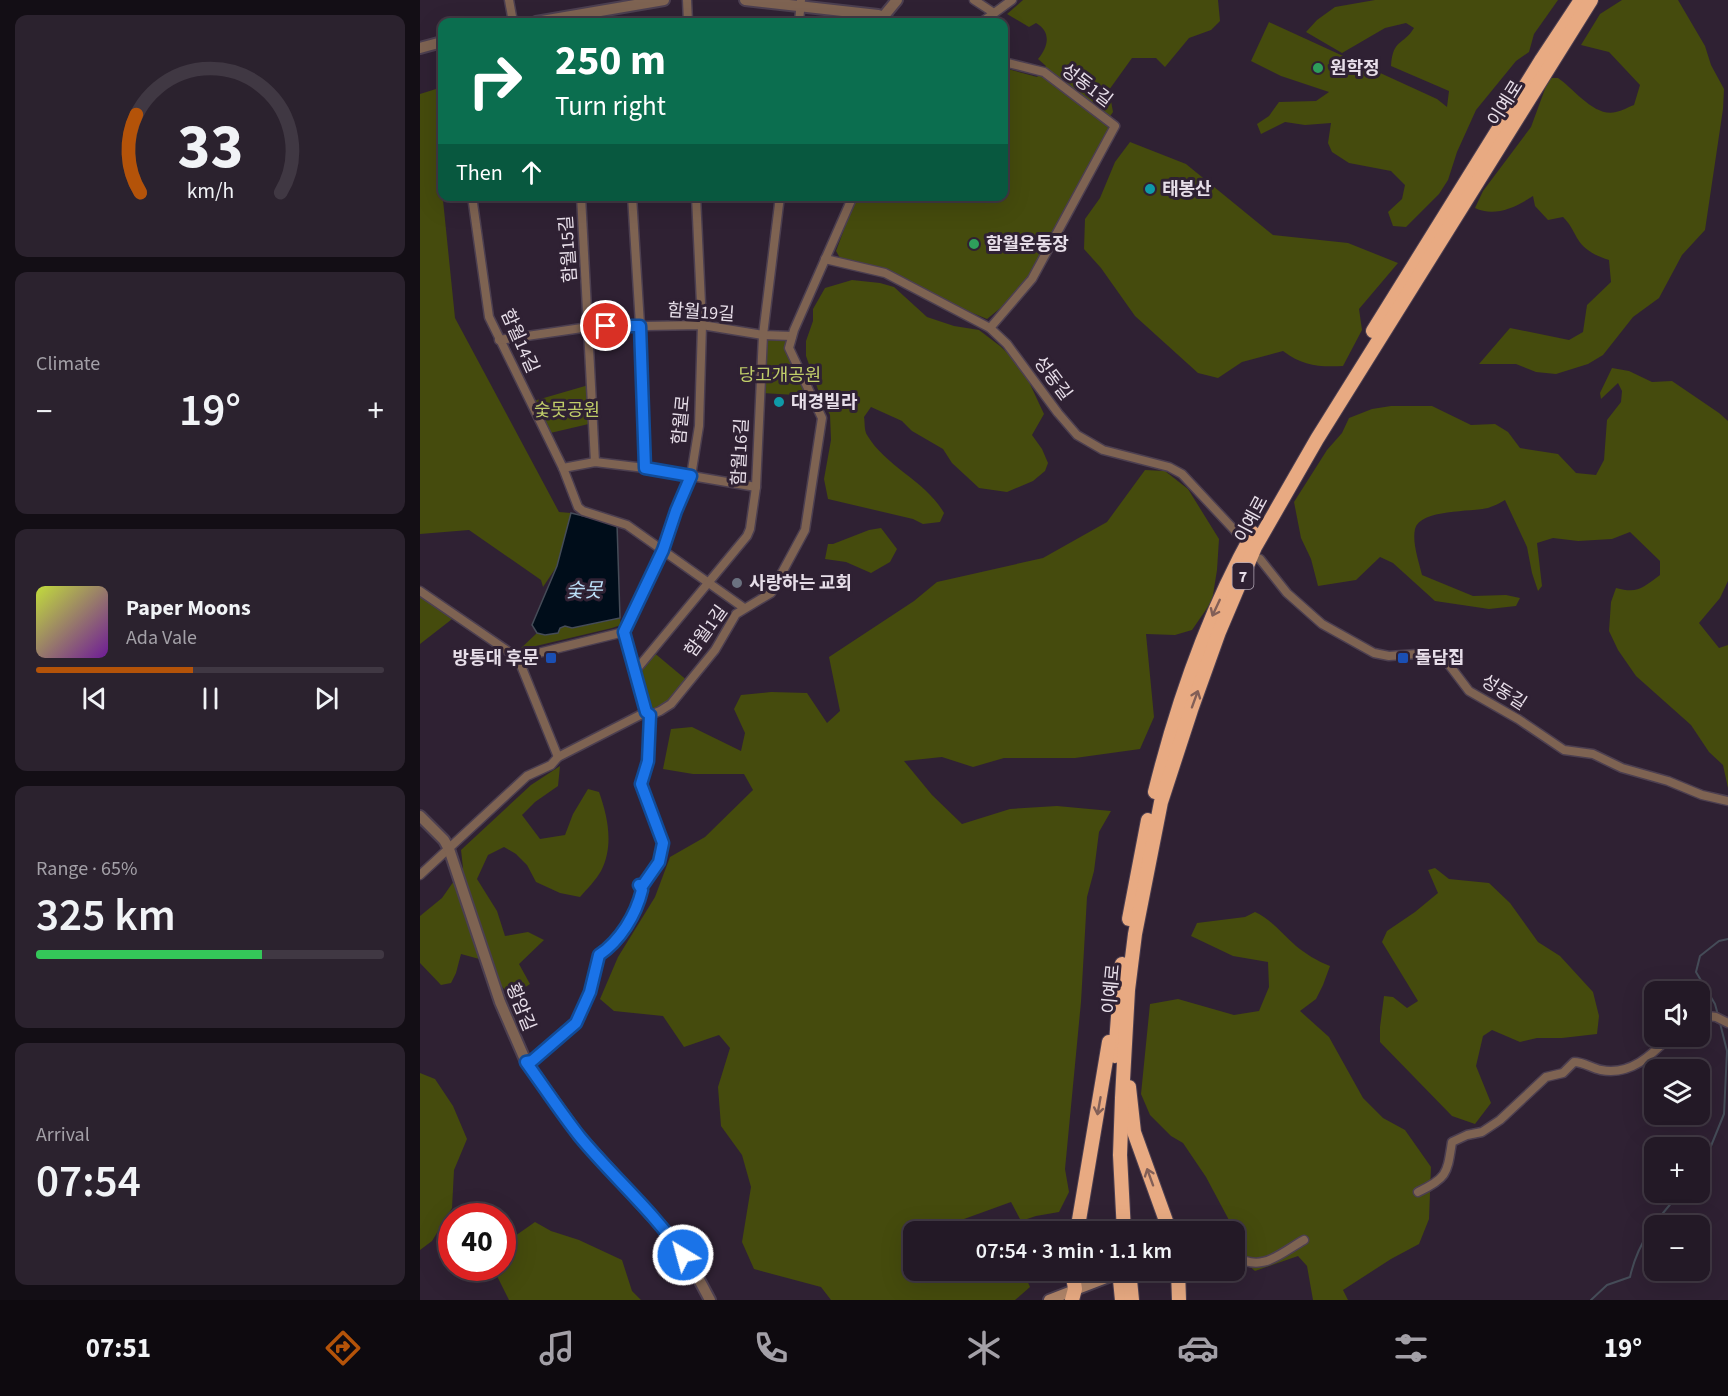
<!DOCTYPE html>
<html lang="en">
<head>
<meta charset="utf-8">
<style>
	:root { --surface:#231926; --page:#2b222e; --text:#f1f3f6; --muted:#a3a0a7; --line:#403843; --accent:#b45309 }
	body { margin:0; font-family:"Source Sans 3","Noto Sans KR",sans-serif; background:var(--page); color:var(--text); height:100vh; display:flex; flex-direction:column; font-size:22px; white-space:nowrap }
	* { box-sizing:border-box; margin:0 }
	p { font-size:20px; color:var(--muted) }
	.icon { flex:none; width:33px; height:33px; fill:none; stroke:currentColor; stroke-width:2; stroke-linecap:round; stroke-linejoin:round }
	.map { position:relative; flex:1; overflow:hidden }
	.side { display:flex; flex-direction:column; gap:15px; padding:15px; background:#130e15; width:420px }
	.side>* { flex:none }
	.top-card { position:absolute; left:18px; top:18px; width:570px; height:183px; border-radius:12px; box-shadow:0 6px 24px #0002,0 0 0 2px var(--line); background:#0b6e4f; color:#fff; overflow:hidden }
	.buttons { position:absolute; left:1224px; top:981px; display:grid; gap:12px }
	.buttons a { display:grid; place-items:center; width:66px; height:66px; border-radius:12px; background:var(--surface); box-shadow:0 6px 24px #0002,0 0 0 2px var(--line); font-size:30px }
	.speed { position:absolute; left:18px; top:1203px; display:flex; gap:12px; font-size:30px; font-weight:700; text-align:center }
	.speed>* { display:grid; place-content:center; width:78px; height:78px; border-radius:50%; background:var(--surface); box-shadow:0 6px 24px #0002,0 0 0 2px var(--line); line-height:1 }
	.speed .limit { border:9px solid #d22; background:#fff; color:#111 }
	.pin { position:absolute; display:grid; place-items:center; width:51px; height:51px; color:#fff; margin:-26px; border:3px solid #fff; border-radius:50%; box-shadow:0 2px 6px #0007 }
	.me { position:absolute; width:66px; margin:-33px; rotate:323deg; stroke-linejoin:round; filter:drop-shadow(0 0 4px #0008) }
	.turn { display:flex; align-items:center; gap:21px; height:126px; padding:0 18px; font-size:27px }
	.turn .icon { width:78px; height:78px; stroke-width:2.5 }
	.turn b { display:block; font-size:42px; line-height:51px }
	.then { display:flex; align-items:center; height:57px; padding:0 18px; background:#0003; gap:12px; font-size:22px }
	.big { font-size:45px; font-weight:600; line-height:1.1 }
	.side .tile { flex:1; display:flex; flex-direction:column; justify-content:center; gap:9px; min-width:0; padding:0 21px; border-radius:12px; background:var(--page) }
	.side .dial { align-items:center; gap:0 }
	.dial svg { height:156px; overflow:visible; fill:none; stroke:var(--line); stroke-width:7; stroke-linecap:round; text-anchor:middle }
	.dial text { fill:var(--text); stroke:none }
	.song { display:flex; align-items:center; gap:18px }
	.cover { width:72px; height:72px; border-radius:9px; background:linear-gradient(135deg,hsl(70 70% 55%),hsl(280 70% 35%)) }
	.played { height:6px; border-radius:3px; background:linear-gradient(90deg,var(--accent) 45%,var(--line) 45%) }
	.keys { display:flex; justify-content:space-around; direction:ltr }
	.heat { display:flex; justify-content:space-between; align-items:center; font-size:33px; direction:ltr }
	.charge { height:9px; border-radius:4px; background:linear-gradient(90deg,#34c759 65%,var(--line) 0) }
	.trip { position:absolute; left:483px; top:1221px; width:342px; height:60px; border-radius:12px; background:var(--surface); box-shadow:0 6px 24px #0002,0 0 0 2px var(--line); font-weight:600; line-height:60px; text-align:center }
	.tabs { display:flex; height:96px; justify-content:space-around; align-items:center; background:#0e0a0f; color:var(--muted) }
	.tabs .icon { width:42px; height:42px }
	.tabs .current { color:var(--accent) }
	.tabs b { font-size:27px; color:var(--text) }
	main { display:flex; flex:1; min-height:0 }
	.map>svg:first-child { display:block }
	.green { fill:#454b0d }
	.water { fill:#000d1a; stroke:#454c58; stroke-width:1.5 }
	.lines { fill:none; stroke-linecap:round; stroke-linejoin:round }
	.stream { stroke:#454c58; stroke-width:2 }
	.minor-casing { stroke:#4c3f50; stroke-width:11 }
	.tertiary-casing { stroke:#4c3f50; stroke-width:14 }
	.secondary-casing { stroke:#4c3f50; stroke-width:14 }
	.trunk-casing { stroke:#4c3f50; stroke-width:16 }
	.minor { stroke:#7e6352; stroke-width:8 }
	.tertiary { stroke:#7e6352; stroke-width:10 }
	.secondary { stroke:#b08569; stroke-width:10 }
	.trunk { stroke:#e8aa82; stroke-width:14 }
	.secondary-bridge-casing { stroke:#4c3f50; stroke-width:14; stroke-linecap:butt }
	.secondary-bridge { stroke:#b08569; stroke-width:10 }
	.oneway { stroke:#825f57 }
	.route-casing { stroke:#114b97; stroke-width:15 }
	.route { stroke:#1a73e8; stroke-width:10 }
	.leisure-dot { fill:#2e9e5b; stroke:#2f2133; stroke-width:2 }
	.culture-dot { fill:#0f9aa8; stroke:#2f2133; stroke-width:2 }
	.worship-dot { fill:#6b7280; stroke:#2f2133; stroke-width:2 }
	.transit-dot { fill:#1a4fb4; stroke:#2f2133; stroke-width:2 }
	.labels { text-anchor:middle; stroke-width:6; stroke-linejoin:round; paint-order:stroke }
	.shield { fill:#2f2133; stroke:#b0a5b2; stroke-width:1.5 }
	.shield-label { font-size:16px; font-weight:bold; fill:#e7dee9 }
	.poi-label { font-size:18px; font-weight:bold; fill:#e7dee9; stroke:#2f2133; text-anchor:start }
	.street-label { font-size:18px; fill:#e7dee9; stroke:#2f2133 }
	.park-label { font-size:18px; fill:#c1ce69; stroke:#2f2133 }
	.water-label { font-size:20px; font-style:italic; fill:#bbdef7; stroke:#2f2133 }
</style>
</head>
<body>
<main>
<section class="side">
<div class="tile dial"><svg viewBox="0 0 100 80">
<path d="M14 69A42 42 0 1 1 86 69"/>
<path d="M14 69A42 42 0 0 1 12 29" stroke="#b45309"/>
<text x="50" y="56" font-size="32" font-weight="700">33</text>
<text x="50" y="72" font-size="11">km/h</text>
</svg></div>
<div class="tile"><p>Climate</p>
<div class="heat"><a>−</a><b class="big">19°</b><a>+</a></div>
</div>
<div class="tile">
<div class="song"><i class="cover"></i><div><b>Paper Moons</b><p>Ada Vale</p></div></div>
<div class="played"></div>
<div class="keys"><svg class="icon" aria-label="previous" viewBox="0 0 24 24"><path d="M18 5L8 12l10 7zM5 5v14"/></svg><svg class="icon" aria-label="pause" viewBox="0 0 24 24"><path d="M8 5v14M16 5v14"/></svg><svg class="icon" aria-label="next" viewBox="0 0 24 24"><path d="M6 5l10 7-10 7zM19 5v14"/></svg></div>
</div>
<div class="tile"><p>Range · 65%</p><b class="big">325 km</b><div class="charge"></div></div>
<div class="tile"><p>Arrival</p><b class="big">07:54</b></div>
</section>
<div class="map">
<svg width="1308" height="1300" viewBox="0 0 1308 1300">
	<rect width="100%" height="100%" fill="#2f2133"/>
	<!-- green -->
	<g class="green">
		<path d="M603 0H798L800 21 791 30 769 38 745 67 736 58H712L689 90 693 112 686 122 689 127 688 134 606 280 583 306 567 319 420 258 416 251 436 197 584 196V68L617 77 626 66 618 59C628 47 632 32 616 23L609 27 587 14Z"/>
		<path d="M955 0H1138L1114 34 1109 52 1096 61 1056 110 1037 152 1028 180 1019 194 986 227 973 226 968 212 982 199 985 185 971 171 929 163 912 152 908 143 911 123 885 125 865 122 841 134 837 124 849 116 859 102 896 101 909 92 861 76 831 61 849 22 1017 99 1027 107 1029 91 971 66C973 38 983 46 994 28L986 23 965 28 922 53 886 32 897 20 915 7Z"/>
		<path d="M1202 0H1258L1285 46 1291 65 1304 89 1303 109 1285 230 1262 255 1239 298 1213 317 1183 355 1168 364 1136 374 1116 372 1096 364H1059L1090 328 1149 340 1163 332 1167 305 1191 282 1189 260C1176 256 1164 250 1157 238 1152 229 1150 224 1143 217L1128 220 1115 206 1113 196C1095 208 1074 217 1055 208L1063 191 1111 127 1129 78H1138C1153 88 1175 118 1196 112 1202 111 1208 107 1214 105L1220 85 1189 52 1161 45 1180 14Z"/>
		<path d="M16 89 18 151 35 318 139 512 151 513 137 566 123 587 121 580 49 530 0 534V94Z"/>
		<path d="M710 142 766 164 853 235 928 243 978 263 939 309 942 330 923 366C898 367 883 366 863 351L822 362 798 378 778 373 715 316 681 268 664 249 665 219 680 198 695 162Z"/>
		<path d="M432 280 460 283 474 287 507 317 534 326 559 330 580 346 602 367 624 414 612 435 622 449 628 463 625 471 613 481 587 492 559 488 532 463 523 449 492 431 482 421 451 407 444 417C445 422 444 430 447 435 466 467 506 481 524 513L520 522 503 524 493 519 408 499 404 479 411 440 410 415 401 398 386 356V341L393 321V309L405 288Z"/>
		<path d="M343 335 371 336 369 348 392 396 340 393Z"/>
		<path d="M1192 368 1209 371 1232 382 1252 381 1299 413 1308 421V581L1300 598 1279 623 1299 648 1308 645V788L1303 765 1289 752 1271 725 1216 676 1198 650 1189 631 1191 602 1196 588C1218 594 1222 588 1240 575V561L1210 532 1192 539 1158 541 1133 538 1117 543 1122 586 1118 591 1112 573 1107 547 1085 500C1080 503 1074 506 1068 508 1052 512 1000 509 995 529 992 543 999 562 1002 575L1053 596 1086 595 1100 598 1096 606 1069 609 1015 601 973 563 960 557 936 580 898 586 891 559 881 538 874 502 907 450 922 433 929 418 952 409 971 406H1012L1051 425 1075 424 1088 432 1100 448 1138 454 1156 473 1176 475 1184 460 1187 420 1201 402 1202 391 1198 383 1181 399 1180 393Z"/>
		<path d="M172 384 173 423 126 434 110 402Z"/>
		<path d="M725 470 745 471 768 489 799 539 797 570 792 601 772 630 755 635 726 634 734 717 720 749 655 758H584L553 767 522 757 484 761 512 795 542 824 590 809 637 806 691 811 679 832 674 871 667 897 661 1002 645 1169 649 1192 639 1212 616 1216 601 1221 591 1202 533 1223 532 1231 494 1232V1270L603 1271 610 1287 595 1300H411L401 1287 334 1269 322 1242 331 1187 322 1155 301 1126 298 1087 310 1048 299 1035 264 1047 243 1016 194 1011 180 999 198 957 235 897 250 857 285 837 333 790 324 774H273L243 769 251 729 272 727 321 751 325 733 314 709 321 695 351 692 387 693 407 723 420 711 409 657 494 601 517 582 623 558 687 522Z"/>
		<path d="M461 528 477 549 470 562 451 573 426 562 405 559 408 544H413L449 530Z"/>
		<path d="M0 592 36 616 0 644Z"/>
		<path d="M200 618 201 625 192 628 99 650 117 633 125 635 145 626 152 628Z"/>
		<path d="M232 651 269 682 251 704 230 715 216 670Z"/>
		<path d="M140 766 138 786 115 802 102 815 120 839 145 835 153 814 168 789 179 792C188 817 194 846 181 871 176 880 167 889 160 897L140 893 116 882 107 865 96 854 84 847 68 855 57 879 77 911 85 936 108 932 124 940 99 964 110 984 90 997 81 985 74 963 41 954 36 973 31 983 21 985 0 963V916L22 898 43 868 41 850 111 785Z"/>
		<path d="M1015 868 1029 879 1069 883 1090 903 1118 942 1140 956 1173 992 1179 1016 1177 1034 1142 1038H1117L1100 1042 1072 1030 1063 1036 1056 1066 1071 1103 1055 1124 1032 1116 960 1042V1027L964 996 973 997 987 1008 998 1001 962 942 967 931 995 912 1018 893 1008 870Z"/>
		<path d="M835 912C851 919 862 934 876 946 886 954 897 961 910 966L903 985 896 999 880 1011 909 1037 943 1098 963 1118 985 1130 1011 1167 1009 1219 999 1244 971 1259 923 1290 928 1300H893L887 1266 878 1256 835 1271 825 1262 810 1222 786 1177 763 1143 751 1136 730 1115 721 1094 730 1004 758 999 814 1015 839 1011 849 987 848 962 813 956 771 936 777 923 825 917Z"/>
		<path d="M0 1073 15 1079 33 1106 47 1139 34 1170 32 1208 12 1241 0 1250Z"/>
		<path d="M115 1222 131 1231 159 1240 202 1260 212 1291 221 1300H89L78 1278 77 1268H82L83 1253 95 1236Z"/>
	</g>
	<!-- water -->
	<path class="water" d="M151 513 197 524 200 618 152 628 145 626 140 628 138 633 125 635 117 633 112 625 137 566Z"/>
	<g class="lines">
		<!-- stream -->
		<g class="stream">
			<path d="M1298 1015 1295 1004 1276 972 1280 956 1299 941 1308 939"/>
			<path d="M1280 1173 1304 1114 1307 1051 1300 1023"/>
			<path d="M1171 1300 1187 1285 1210 1277C1218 1241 1237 1219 1261 1192"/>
		</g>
		<!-- minor casing -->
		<g class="minor-casing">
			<g id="minor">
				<path d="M89 0 93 22"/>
				<path d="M267 0 268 22"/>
				<path d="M554 0 574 13"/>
				<path d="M463 17 474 22"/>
				<path d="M379 22 381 0"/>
				<path d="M562 22 592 0"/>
				<path d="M52 196 69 317 143 468 158 507 163 511 207 525 324 608"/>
				<path d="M161 196 175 462"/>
				<path d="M212 196 220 325 225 468"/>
				<path d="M405 259 465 273 570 328 587 344 638 413 657 435 683 450 749 467 762 474 820 536"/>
				<path d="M570 328 612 279 695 126 624 72 584 62"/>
				<path d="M79 340 169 327 282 325 343 335 372 336"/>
				<path d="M143 468 175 462 225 468 336 487"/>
				<path d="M840 559 867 593 902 624 954 653 969 656 1011 653 1027 662 1049 691 1098 719 1144 750 1173 754 1202 768 1248 781 1282 795 1308 801"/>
				<path d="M0 591 98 658 204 632"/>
				<path d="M98 658 138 757"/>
				<path d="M216 670 327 536 330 529 336 487 343 335 360 196"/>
				<path d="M226 712 204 632 243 550 256 511 271 476 279 426 282 325 276 196"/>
				<path d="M0 875 107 776 131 765 138 757 226 712 230 715 240 711 251 704 295 650 316 614 351 593 385 530 402 418 369 348 374 330 433 196"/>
				<path d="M1280 1015 1296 1017 1308 1023"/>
				<path d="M106 1062 112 1061 156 1023 170 992 179 955C200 941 216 915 222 890L219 885H223L239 862 242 843 221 784 228 761 230 715"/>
				<path d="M998 1192C1028 1178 1027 1173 1032 1142L1047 1135 1062 1132 1080 1120 1126 1077 1143 1073 1154 1062C1164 1062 1171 1068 1181 1070 1210 1076 1232 1055 1250 1036"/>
				<path d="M814 1256C843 1273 859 1254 884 1240"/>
			</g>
		</g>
		<!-- tertiary casing -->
		<g class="tertiary-casing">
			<g id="tertiary">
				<path d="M325 0 458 15 463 17 477 0"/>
				<path d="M116 22 244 0"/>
				<path d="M0 48 22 42"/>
				<path d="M0 816 24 840 29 849 80 1002 106 1062 159 1136 251 1237 275 1272 290 1300"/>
			</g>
		</g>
		<!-- secondary casing -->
		<g class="secondary-casing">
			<path id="secondary" d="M629 1300 691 1276"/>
		</g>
		<!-- trunk casing -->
		<g class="trunk-casing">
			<g id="trunk">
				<path d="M953 331 1122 59 1161 0"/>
				<path d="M735 792C757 703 788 614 833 533"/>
				<path d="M709 919 728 820"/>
				<path d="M695 1056 702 964"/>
				<path d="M709 1087 714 1132 750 1232"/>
				<path d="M657 1232 689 1042"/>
				<path d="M704 1232 700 1155 702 1098 708 990 715 934 741 802 771 710 799 632 835 547 897 439 1171 0"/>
				<path d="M699 1270 702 1300"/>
				<path d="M709 1270 712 1300"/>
				<path d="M758 1270 759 1300"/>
				<path d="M652 1300 655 1289 652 1270"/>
			</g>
		</g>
		<!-- minor -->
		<use href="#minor" class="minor"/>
		<!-- tertiary -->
		<use href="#tertiary" class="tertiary"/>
		<!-- secondary -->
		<use href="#secondary" class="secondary"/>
		<!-- trunk -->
		<use href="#trunk" class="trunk"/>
		<!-- secondary-bridge casing -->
		<g class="secondary-bridge-casing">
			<path id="secondary-bridge" d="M691 1276 703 1270"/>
		</g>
		<!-- secondary-bridge -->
		<use href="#secondary-bridge" class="secondary-bridge"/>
	</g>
	<!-- one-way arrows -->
	<defs><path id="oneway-shaft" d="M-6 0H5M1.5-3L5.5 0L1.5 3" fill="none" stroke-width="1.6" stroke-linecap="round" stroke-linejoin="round" transform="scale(1.5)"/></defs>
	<g class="oneway">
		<use href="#oneway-shaft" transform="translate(796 608) rotate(115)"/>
		<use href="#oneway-shaft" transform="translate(775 699) rotate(-70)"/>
		<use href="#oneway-shaft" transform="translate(679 1106) rotate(100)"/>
		<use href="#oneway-shaft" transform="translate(730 1177) rotate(-110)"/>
	</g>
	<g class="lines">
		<!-- route casing -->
		<g class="route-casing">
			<path id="route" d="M186 326H220L225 468 271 476 256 511 243 550 204 632 226 712 230 715 228 761 221 784 243 843 239 862 223 885H219L222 890C216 915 200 941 179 955L170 992 156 1023 112 1061 106 1062C124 1087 141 1113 160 1137 193 1177 233 1211 263 1255"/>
		</g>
		<!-- route -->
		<use href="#route" class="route"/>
	</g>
	<!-- markers -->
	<g class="leisure-dot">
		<circle cx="898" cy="68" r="6"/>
		<circle cx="554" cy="244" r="6"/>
	</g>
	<g class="culture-dot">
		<circle cx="730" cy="189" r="6"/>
		<circle cx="359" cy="402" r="6"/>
	</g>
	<circle class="worship-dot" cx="317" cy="583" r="6"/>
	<g class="transit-dot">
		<rect x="125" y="652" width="12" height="12" rx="3"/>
		<rect x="977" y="652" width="12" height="12" rx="3"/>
	</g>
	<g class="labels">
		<!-- shield labels -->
		<rect class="shield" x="812.5" y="563" width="21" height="26" rx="4.5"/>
		<g class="shield-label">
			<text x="823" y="582">7</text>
		</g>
		<!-- poi labels -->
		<g class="poi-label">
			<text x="910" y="74">원학정</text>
			<text x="742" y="195">태봉산</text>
			<text x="566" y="250">함월운동장</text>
			<text x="371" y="408">대경빌라</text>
			<text x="329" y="589">사랑하는 교회</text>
			<text x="119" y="664" text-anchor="end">방통대 후문</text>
			<text x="995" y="664">돌담집</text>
		</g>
		<!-- street labels -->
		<g class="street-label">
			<text transform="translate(667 85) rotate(37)" y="6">성동1길</text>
			<text transform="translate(1085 103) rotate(-58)" y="6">이예로</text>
			<text transform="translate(148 249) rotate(-94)" y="6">함월15길</text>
			<text transform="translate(281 312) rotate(4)" y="6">함월19길</text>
			<text transform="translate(100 341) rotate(66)" y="6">함월14길</text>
			<text transform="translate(633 378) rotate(53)" y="6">성동길</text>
			<text transform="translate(261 420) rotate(-85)" y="6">함월로</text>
			<text transform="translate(320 452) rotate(-87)" y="6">함월16길</text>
			<text transform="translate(831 519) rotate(-62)" y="6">이예로</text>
			<text transform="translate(286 631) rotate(-54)" y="6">함월1길</text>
			<text transform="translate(1084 692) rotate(32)" y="6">성동길</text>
			<text transform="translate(691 989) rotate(-85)" y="6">이예로</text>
			<text transform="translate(101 1007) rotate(68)" y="6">황암길</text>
		</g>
		<!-- park labels -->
		<g class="park-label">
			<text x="360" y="381">당고개공원</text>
			<text x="147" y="416">숯못공원</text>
		</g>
		<!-- water labels -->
		<g class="water-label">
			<text x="164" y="597">숯못</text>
		</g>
	</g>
</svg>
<div class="buttons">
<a><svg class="icon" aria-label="sound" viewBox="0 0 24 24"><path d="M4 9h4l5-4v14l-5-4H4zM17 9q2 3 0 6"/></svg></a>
<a><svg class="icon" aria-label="layers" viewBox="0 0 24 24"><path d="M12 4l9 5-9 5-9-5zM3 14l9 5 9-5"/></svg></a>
<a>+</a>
<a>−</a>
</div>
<div class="speed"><div class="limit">40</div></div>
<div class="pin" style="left:186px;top:326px;background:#d93025"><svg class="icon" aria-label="arrive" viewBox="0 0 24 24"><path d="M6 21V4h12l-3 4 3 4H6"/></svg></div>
<svg class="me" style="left:263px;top:1255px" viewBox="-20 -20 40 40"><circle r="17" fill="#1a73e8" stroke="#fff" stroke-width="3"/><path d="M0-11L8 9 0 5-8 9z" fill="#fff"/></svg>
<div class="trip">07:54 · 3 min · 1.1 km</div>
<div class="top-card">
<div class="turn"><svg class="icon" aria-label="right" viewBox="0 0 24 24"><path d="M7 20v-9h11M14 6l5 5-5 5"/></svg><div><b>250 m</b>Turn right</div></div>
<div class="then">Then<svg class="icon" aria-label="ahead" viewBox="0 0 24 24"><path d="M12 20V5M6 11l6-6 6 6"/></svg></div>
</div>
</div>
</main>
<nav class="tabs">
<b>07:51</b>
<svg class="icon current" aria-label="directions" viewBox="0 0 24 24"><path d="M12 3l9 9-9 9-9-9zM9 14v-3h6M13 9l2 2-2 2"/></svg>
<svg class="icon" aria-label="music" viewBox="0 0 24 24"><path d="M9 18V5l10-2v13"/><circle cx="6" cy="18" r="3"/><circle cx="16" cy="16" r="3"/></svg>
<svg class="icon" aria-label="phone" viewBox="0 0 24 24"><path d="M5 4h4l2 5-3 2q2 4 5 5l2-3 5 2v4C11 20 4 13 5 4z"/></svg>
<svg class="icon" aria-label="climate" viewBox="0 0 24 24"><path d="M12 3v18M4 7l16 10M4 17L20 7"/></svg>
<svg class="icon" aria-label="car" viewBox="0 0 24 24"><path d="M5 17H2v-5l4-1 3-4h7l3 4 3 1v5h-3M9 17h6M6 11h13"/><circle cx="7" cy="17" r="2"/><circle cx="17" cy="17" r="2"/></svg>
<svg class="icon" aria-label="filters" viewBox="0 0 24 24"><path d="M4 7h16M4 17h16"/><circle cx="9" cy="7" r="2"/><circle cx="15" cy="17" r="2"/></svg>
<b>19°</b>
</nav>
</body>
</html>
